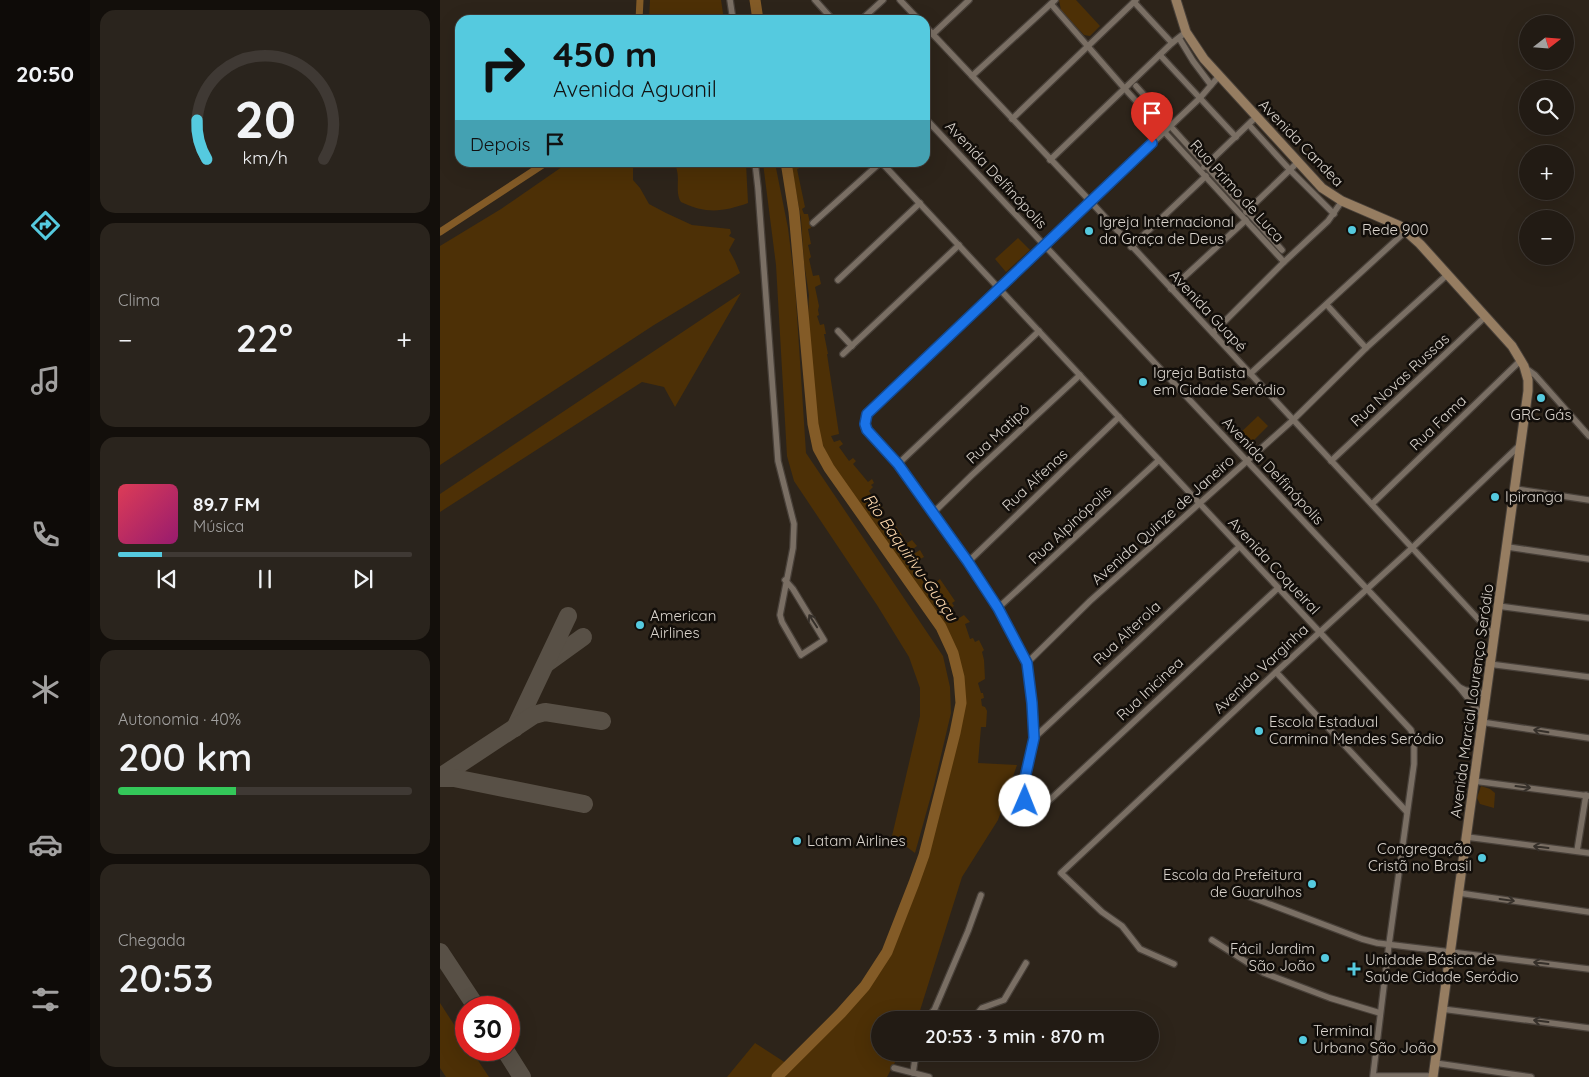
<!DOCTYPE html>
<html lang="pt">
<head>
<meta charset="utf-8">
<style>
	:root { --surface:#221b14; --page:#2a241d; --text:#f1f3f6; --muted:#a2a1a0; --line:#3f3934; --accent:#55cadf }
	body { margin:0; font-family:Quicksand,sans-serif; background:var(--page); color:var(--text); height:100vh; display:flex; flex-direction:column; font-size:19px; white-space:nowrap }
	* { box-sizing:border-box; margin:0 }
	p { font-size:16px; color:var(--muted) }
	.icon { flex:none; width:28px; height:28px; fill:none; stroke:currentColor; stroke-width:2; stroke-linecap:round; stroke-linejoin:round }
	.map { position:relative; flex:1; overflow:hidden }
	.panel { display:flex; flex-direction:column; gap:10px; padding:10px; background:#130f0b; width:350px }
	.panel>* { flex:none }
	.banner { position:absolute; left:15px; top:15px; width:475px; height:152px; border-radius:15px; box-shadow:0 5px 20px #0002,0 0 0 1px var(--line); background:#55cadf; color:#111; overflow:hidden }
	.needle { width:32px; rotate:73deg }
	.buttons { position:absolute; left:1079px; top:15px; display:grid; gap:10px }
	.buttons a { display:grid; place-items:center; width:55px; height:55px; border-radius:50%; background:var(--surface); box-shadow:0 5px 20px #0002,0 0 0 1px var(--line); font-size:25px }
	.speed { position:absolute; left:15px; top:996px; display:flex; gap:10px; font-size:25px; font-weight:700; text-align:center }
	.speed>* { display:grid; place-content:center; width:65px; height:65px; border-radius:50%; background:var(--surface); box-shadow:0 5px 20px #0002,0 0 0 1px var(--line); line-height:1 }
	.speed .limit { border:8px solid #d22; background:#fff; color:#111 }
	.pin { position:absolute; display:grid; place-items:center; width:42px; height:42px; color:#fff; margin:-51px -21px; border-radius:50% 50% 50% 0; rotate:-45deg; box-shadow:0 0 5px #0007 }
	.pin .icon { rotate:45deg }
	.me { position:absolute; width:55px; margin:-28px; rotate:1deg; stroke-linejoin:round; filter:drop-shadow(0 0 4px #0008) }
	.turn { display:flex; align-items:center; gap:18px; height:105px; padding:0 15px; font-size:22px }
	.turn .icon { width:65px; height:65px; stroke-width:2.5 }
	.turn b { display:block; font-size:35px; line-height:42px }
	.then { display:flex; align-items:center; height:48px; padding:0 15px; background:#0003; gap:10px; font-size:19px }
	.big { font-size:38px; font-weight:600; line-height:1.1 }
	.panel .tile { flex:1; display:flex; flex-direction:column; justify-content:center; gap:8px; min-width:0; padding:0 18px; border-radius:15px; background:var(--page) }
	.panel .dial { align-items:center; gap:0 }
	.dial svg { height:130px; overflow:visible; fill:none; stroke:var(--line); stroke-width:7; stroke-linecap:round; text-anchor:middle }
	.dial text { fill:var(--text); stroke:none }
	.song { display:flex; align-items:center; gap:15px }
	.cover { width:60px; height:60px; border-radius:8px; background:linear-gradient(135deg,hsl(350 70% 55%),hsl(320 70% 35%)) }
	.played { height:5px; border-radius:2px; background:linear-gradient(90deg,var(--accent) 15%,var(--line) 15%) }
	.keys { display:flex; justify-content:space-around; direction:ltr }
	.heat { display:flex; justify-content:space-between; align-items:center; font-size:28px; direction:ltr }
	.charge { height:8px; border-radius:4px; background:linear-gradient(90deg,#34c759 40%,var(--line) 0) }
	.trip { position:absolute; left:431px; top:1011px; width:288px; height:50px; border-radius:25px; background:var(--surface); box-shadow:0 5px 20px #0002,0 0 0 1px var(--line); font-weight:600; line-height:50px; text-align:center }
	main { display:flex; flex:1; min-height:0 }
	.tab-bar { display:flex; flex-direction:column; width:90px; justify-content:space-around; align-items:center; background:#0e0b08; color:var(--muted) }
	.tab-bar .icon { width:35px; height:35px }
	.tab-bar .selected { color:var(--accent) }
	.tab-bar b { font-size:22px; color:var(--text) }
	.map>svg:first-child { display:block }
	.green { fill:#4d3006 }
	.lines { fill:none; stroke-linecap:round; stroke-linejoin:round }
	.canal { stroke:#835b27; stroke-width:7 }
	.river { stroke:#835b27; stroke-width:11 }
	.taxiway { stroke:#585046; stroke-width:18 }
	.minor-casing { stroke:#484039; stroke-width:8 }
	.secondary-casing { stroke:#484039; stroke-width:11 }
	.minor { stroke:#7a6f64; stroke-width:5.5 }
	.secondary { stroke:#967d61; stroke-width:9 }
	.oneway { stroke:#36302a }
	.route-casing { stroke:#114b97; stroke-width:12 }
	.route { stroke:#1a73e8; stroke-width:9 }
	.poi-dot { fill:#55cadf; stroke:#120e0a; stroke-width:2 }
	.labels { text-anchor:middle; stroke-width:5; stroke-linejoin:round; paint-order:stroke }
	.street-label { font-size:15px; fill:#d9d3cc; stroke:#120e0a }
	.poi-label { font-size:15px; fill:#d9d3cc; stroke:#120e0a; text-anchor:start }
	.water-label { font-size:16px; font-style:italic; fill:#fcd7ac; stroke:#120e0a }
</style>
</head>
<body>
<main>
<nav class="tab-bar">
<b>20:50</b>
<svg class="icon selected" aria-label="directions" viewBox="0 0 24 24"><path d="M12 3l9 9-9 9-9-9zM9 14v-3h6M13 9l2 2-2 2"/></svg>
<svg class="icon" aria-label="music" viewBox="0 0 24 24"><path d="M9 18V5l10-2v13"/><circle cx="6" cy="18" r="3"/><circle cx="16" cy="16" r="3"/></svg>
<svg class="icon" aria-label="phone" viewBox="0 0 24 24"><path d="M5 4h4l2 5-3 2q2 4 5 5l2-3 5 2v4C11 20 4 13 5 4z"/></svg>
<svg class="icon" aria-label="climate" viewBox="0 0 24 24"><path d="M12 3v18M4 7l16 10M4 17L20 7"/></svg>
<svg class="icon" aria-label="car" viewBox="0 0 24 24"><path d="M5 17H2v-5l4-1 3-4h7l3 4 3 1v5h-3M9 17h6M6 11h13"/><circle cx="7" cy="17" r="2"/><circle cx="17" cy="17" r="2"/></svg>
<svg class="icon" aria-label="filters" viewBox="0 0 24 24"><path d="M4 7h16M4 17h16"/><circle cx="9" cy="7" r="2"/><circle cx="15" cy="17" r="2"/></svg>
</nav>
<section class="panel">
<div class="tile dial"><svg viewBox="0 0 100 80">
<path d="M14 69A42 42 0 1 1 86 69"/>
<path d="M14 69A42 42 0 0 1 8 45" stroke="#55cadf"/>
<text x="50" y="56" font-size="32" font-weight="700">20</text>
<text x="50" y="72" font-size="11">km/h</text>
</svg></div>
<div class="tile"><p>Clima</p>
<div class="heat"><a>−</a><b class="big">22°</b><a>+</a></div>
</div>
<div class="tile">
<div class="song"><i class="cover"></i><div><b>89.7 FM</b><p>Música</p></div></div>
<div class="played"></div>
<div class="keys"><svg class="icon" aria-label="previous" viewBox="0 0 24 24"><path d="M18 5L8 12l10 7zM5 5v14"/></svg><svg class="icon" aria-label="pause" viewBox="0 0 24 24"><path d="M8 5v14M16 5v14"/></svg><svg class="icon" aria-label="next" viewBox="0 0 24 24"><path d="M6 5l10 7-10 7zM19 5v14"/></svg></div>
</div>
<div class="tile"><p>Autonomia · 40%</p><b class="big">200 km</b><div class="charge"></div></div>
<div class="tile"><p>Chegada</p><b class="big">20:53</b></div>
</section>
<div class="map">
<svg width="1149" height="1077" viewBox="0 0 1149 1077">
	<rect width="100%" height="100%" fill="#2d241a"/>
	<!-- green -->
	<g class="green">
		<path d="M210 0H281L284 20H209Z"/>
		<path d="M619 0H636L660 26 650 36 644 35 621 10Z"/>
		<path d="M129 162 198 163 193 168V180L200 188 209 204 226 213 252 225 290 229 291 233 289 236 295 239 289 250 295 261 300 273 214 325 0 465V246L61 209Z"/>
		<path d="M234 163H306L308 203C283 212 266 214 241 202 234 191 242 176 234 163Z"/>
		<path d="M323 163H335L348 228 355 285 366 453 503 656 510 687 511 713 494 785 475 853 452 836 480 716V688L469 657 437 605 354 481 347 456 336 265Z"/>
		<path d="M351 163H359L360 168 357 169 365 207 362 209 364 214H368L371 228 368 229 371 244 368 245 371 257 369 259 373 276 379 275 381 284 375 287 379 306 378 310 379 315 377 316 380 325 384 324 386 334H384L388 354H387L399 434 391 436 394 442 400 440 403 444 399 447 409 461 413 458 416 461 413 464 428 482 432 479 434 483 431 485 433 487 429 491 437 504 439 503 444 510 437 515 443 523 444 522 449 530 456 526 467 543 472 540 477 546 470 551 472 555 480 550 484 557 480 559 478 564 483 569 484 572 481 575 491 586 500 579 515 601 512 603 514 606 509 610 516 620 524 615 530 622 525 624 530 639 533 638 535 642 539 640 544 650 542 652 544 660 545 679 538 683 541 693H543L544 698 541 699 542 706 545 707 547 711 546 727H541L538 763 577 765 558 820 522 877 477 1020H440V1052L460 1053 447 1077H287L315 1043 349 1065 425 986 465 917 490 829 517 723H521L525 699 523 675 505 625 429 517 409 494 393 469 376 429 371 383 368 316 369 295 364 263 361 219Z"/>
		<path d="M578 238 590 250 566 272 555 259Z"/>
		<path d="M301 293 235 407 224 387 202 382 0 512V494Z"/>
		<path d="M818 416 828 426 807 447 797 436Z"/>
		<path d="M1041 786 1050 789 1055 793 1054 808 1040 804 1037 798Z"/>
		<path d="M0 1003 26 1043V1050H31L49 1077H6L0 1068Z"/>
	</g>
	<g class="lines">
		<!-- canal -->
		<g class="canal">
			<path d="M199 20 200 0"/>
			<path d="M0 232 107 162"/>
		</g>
		<!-- river -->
		<g class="river">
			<path d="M315 0 318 20"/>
			<path d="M337 1077 401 1013 425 986 447 952 474 883 484 855 515 733 521 703 519 677 513 653 501 627 389 468 378 448 373 424 354 212 346 162"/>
		</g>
		<!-- taxiway -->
		<g class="taxiway">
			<path d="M107 663 143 637"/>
			<path d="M75 728 128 616"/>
			<path d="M0 777 94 715 105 712 162 721"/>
			<path d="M0 778H14L144 804"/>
			<path d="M0 952 37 1008"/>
			<path d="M65 1050 82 1077"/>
		</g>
		<!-- minor casing -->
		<g class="minor-casing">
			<g id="minor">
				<path d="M290 0 293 20"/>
				<path d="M375 0 393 20"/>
				<path d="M460 0 479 20"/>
				<path d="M694 2 732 43"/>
				<path d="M611 4 685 89 844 262"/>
				<path d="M421 20 443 0"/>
				<path d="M485 26 651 202 1054 636"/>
				<path d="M493 34 529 0"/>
				<path d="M739 38 753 61 771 85"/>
				<path d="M720 55 796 137"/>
				<path d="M532 76 615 0"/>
				<path d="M779 76 760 98 427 414 425 424 431 436 458 464 528 562 558 608 582 652 587 663 590 680 594 738 583 787C583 796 584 804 592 809H600L838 588"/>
				<path d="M696 86 731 125"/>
				<path d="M485 118 1019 687"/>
				<path d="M572 119 696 0"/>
				<path d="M809 125 850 170 894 214"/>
				<path d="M733 129 842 250"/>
				<path d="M610 160 732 43 746 32"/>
				<path d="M315 162 318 188 338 461 354 524 353 548 340 615 342 622 361 655 384 640 353 589 345 580"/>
				<path d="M441 162 971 730 974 742V764L949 944 933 1076H993"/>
				<path d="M764 167 816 117"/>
				<path d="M806 212 858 162"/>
				<path d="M373 223 441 162"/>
				<path d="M691 247 766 176"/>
				<path d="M398 280 480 203"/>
				<path d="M731 289 806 220"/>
				<path d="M887 305 926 348"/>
				<path d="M398 331 412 346"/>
				<path d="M773 333 844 262 888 221 902 201"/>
				<path d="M403 354 519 245"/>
				<path d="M1084 367 1095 375 1149 436"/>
				<path d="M810 374 966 231"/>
				<path d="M891 461 1046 316"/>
				<path d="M458 464 599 331"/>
				<path d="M1075 489 1149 500"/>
				<path d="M932 504 1081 360"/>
				<path d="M493 513 532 475 640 375"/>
				<path d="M1068 547 1149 559"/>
				<path d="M528 562 679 417"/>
				<path d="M1058 606 1149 618"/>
				<path d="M558 608 719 460"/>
				<path d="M587 663 650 601 853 420 926 348 1008 274"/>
				<path d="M1049 664 1149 677"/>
				<path d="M836 672 967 812"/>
				<path d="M1042 716 1019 687 1025 690 1045 694"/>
				<path d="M1041 722 1149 738"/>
				<path d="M594 738 799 547"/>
				<path d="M1034 781 1149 796"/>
				<path d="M1027 837 1149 853"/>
				<path d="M1137 851 1146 795"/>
				<path d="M800 893 922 939 937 943 1149 969"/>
				<path d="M1019 893 1149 912"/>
				<path d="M772 940 824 973 890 998 940 1013"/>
				<path d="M734 964 700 949 682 926 662 912 621 873 836 672 972 548 1080 445"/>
				<path d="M1002 1009 1149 1028"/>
				<path d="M493 1011 513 1020"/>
				<path d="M490 1020 528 931 541 895"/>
				<path d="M532 1020 542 1008 564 1000 586 963"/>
				<path d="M995 1063 1091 1077"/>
				<path d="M454 1068 489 1077"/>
				<path d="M473 1073 476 1052"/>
			</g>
		</g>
		<!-- secondary casing -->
		<g class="secondary-casing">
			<path id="secondary" d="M736 0 746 32 764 59 882 188 902 201 960 226 980 244 1072 346 1084 366 1088 380V391L993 1077"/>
		</g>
		<!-- minor -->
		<use href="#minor" class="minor"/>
		<!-- secondary -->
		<use href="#secondary" class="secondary"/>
	</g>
	<!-- one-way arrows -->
	<defs><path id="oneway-shaft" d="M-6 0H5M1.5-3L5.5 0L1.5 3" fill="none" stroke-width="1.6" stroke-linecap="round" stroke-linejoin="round" transform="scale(1.25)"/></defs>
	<g class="oneway">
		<use href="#oneway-shaft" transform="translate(373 621) rotate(-123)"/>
		<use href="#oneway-shaft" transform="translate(1101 731) rotate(-171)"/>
		<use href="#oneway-shaft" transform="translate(1083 787) rotate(7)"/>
		<use href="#oneway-shaft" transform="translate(1101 847) rotate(-173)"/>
		<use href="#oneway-shaft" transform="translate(1067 900) rotate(8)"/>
		<use href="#oneway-shaft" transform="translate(1101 963) rotate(-173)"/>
		<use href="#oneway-shaft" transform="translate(1101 1021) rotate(-173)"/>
	</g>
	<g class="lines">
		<!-- route casing -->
		<g class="route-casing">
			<path id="route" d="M585 801 583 787 594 738 592 703 587 663 558 608 528 562 458 464 427 430 425 424 427 414 712 143"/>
		</g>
		<!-- route -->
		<use href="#route" class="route"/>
	</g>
	<!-- markers -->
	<g class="poi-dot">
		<circle cx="912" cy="230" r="5"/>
		<circle cx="649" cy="231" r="5"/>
		<circle cx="703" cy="382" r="5"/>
		<circle cx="1101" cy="398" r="5"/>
		<circle cx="1055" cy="497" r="5"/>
		<circle cx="200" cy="625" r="5"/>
		<circle cx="819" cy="731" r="5"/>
		<circle cx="357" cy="841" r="5"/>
		<circle cx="1042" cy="858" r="5"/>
		<circle cx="872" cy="884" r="5"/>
		<circle cx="885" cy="958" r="5"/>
		<path d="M911.5 961.5h5v5h5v5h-5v5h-5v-5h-5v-5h5z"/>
		<circle cx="863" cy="1040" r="5"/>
	</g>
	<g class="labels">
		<!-- street labels -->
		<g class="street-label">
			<text transform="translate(861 143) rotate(46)" y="5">Avenida Candea</text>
			<text transform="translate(556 175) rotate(47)" y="5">Avenida Delfinópolis</text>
			<text transform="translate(797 191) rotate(48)" y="5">Rua Primo de Luca</text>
			<text transform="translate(768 311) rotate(47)" y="5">Avenida Guapé</text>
			<text transform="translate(960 380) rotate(-43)" y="5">Rua Novas Russas</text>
			<text transform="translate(998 423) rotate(-44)" y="5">Rua Fama</text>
			<text transform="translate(558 434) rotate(-43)" y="5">Rua Matipó</text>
			<text transform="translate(833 471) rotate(47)" y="5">Avenida Delfinópolis</text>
			<text transform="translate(595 480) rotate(-43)" y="5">Rua Alfenas</text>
			<text transform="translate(723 520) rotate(-42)" y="5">Avenida Quinze de Janeiro</text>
			<text transform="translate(630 525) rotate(-43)" y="5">Rua Alpinópolis</text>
			<text transform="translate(834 566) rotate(47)" y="5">Avenida Coqueiral</text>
			<text transform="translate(687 633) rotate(-43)" y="5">Rua Alterola</text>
			<text transform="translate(821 669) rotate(-43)" y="5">Avenida Varginha</text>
			<text transform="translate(710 689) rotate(-43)" y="5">Rua Inicinea</text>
			<text transform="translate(1032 701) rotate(-82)" y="5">Avenida Marcial Lourenço Seródio</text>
		</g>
		<!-- poi labels -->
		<g class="poi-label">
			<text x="659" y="227">Igreja Internacional<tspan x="659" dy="17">da Graça de Deus</tspan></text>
			<text x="922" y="235">Rede 900</text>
			<text x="713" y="378">Igreja Batista<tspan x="713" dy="17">em Cidade Seródio</tspan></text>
			<text x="1101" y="420" text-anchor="middle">GRC Gás</text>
			<text x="1065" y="502">Ipiranga</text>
			<text x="210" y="621">American<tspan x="210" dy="17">Airlines</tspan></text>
			<text x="829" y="727">Escola Estadual<tspan x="829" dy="17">Carmina Mendes Seródio</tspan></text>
			<text x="367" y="846">Latam Airlines</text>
			<text x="1032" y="854" text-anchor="end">Congregação<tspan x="1032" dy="17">Cristã no Brasil</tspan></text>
			<text x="862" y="880" text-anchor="end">Escola da Prefeitura<tspan x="862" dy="17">de Guarulhos</tspan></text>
			<text x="875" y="954" text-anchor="end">Fácil Jardim<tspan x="875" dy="17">São João</tspan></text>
			<text x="925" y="965">Unidade Básica de<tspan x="925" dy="17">Saúde Cidade Seródio</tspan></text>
			<text x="873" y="1036">Terminal<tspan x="873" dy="17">Urbano São João</tspan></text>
		</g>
		<!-- water labels -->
		<g class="water-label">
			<text transform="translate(471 557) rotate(55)" y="6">Rio Baquirivu-Guaçu</text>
		</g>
	</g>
</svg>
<div class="buttons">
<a><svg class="needle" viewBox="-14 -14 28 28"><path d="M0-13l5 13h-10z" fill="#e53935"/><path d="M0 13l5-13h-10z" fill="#a2a1a0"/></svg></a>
<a><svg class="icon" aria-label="search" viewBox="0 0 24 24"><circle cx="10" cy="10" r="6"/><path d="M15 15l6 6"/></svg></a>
<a>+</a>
<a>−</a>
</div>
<div class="speed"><div class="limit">30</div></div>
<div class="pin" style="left:712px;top:143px;background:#d93025"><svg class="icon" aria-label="arrive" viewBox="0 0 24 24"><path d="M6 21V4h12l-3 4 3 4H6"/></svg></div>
<svg class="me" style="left:585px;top:801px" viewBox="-20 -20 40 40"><circle r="19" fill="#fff"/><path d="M0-13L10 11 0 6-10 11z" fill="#1a73e8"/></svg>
<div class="trip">20:53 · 3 min · 870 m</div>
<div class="banner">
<div class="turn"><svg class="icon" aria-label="right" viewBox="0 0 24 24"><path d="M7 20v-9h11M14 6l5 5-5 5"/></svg><div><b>450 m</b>Avenida Aguanil</div></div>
<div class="then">Depois<svg class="icon" aria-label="arrive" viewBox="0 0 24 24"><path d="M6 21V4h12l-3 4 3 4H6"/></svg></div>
</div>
</div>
</main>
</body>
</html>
